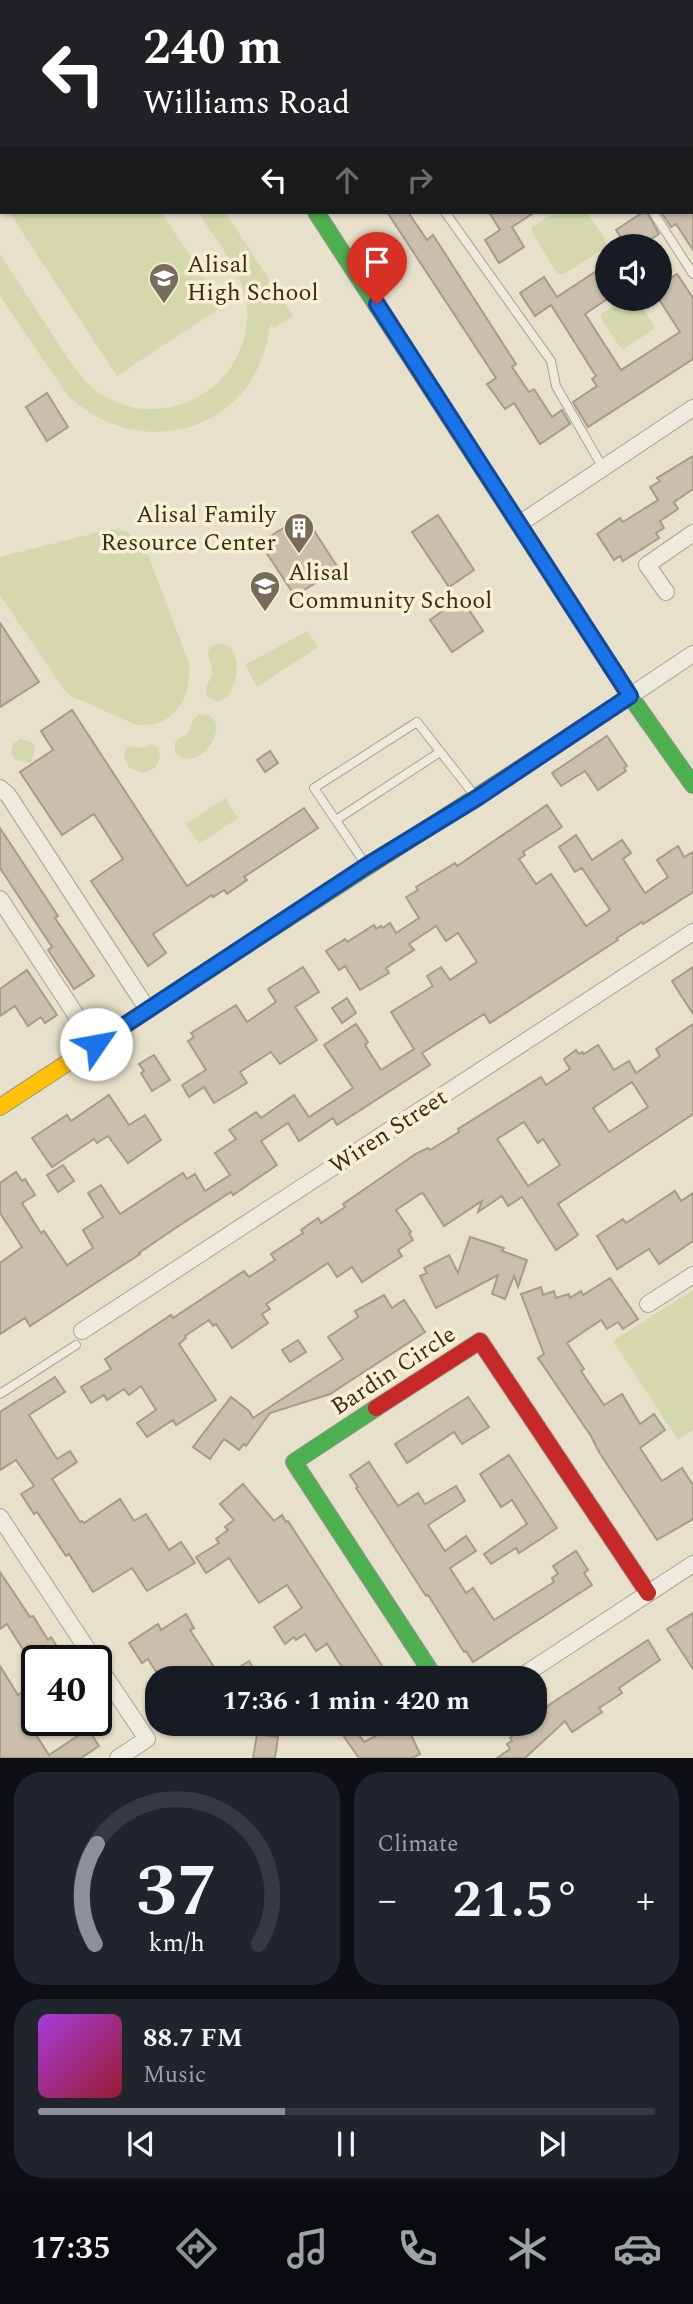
<!DOCTYPE html>
<html lang="en">
<head>
<meta charset="utf-8">
<style>
	:root { --surface:#171b24; --page:#20242c; --text:#f1f3f6; --muted:#9ea1a6; --line:#363941; --accent:#8c9099 }
	body { margin:0; font-family:Spectral,serif; background:var(--page); color:var(--text); height:100vh; display:flex; flex-direction:column; font-size:26px; white-space:nowrap }
	* { box-sizing:border-box; margin:0 }
	p { font-size:23px; color:var(--muted) }
	.icon { flex:none; width:38px; height:38px; fill:none; stroke:currentColor; stroke-width:2; stroke-linecap:round; stroke-linejoin:round }
	.map { position:relative; height:1758px; overflow:hidden }
	.details { display:flex; flex-direction:column; gap:14px; padding:14px; background:#0d0f14; flex:1 }
	.details>* { flex:none }
	.hud { position:absolute; left:0px; top:0px; width:693px; height:214px; box-shadow:0 2px 5px #0004; background:#202124; color:#fff; overflow:hidden }
	.controls { position:absolute; left:595px; top:234px; display:grid; gap:14px }
	.controls a { display:grid; place-items:center; width:77px; height:77px; border-radius:50%; background:var(--surface); box-shadow:0 2px 5px #0004; font-size:35px }
	.speed { position:absolute; left:21px; top:1645px; display:flex; gap:14px; font-size:35px; font-weight:700; text-align:center }
	.speed>* { display:grid; place-content:center; width:91px; height:91px; border-radius:50%; background:var(--surface); box-shadow:0 2px 5px #0004; line-height:1 }
	.speed .limit { border:4px solid #111; border-radius:10px; background:#fff; color:#111 }
	.pin { position:absolute; display:grid; place-items:center; width:60px; height:60px; color:#fff; margin:-72px -30px; border-radius:50% 50% 50% 0; rotate:-45deg; box-shadow:0 0 7px #0007 }
	.pin .icon { rotate:45deg }
	.me { position:absolute; width:77px; margin:-38px; rotate:57deg; stroke-linejoin:round; filter:drop-shadow(0 0 5px #0008) }
	.turn { display:flex; align-items:center; gap:24px; height:147px; padding:0 28px; font-size:32px }
	.turn .icon { width:91px; height:91px; stroke-width:2.5 }
	.turn b { display:block; font-size:49px; line-height:60px }
	.lanes { display:flex; align-items:center; height:66px; padding:0 28px; background:#0003; justify-content:center; gap:35px; direction:ltr }
	.lanes .off { opacity:.35 }
	.big { font-size:52px; font-weight:700; line-height:1.1 }
	.details .widget { flex:1; display:flex; flex-direction:column; justify-content:center; gap:10px; min-width:0; padding:0 24px; border-radius:28px; background:var(--page) }
	.details .dial { align-items:center; gap:0 }
	.dial svg { height:182px; overflow:visible; fill:none; stroke:var(--line); stroke-width:7; stroke-linecap:round; text-anchor:middle }
	.dial text { fill:var(--text); stroke:none }
	.song { display:flex; align-items:center; gap:21px }
	.cover { width:84px; height:84px; border-radius:10px; background:linear-gradient(135deg,hsl(280 70% 55%),hsl(350 70% 35%)) }
	.played { height:7px; border-radius:4px; background:linear-gradient(90deg,var(--accent) 40%,var(--line) 40%) }
	.keys { display:flex; justify-content:space-around; direction:ltr }
	.heat { display:flex; justify-content:space-between; align-items:center; font-size:38px; direction:ltr }
	.details .tiles { flex:1; display:grid; gap:14px; grid-template-columns:1fr 1fr }
	.widget:last-child { grid-column:span 2 }
	.trip { position:absolute; left:145px; top:1666px; width:402px; height:70px; border-radius:28px; background:var(--surface); box-shadow:0 2px 5px #0004; font-weight:700; line-height:70px; text-align:center }
	.tab-bar { display:flex; height:112px; justify-content:space-around; align-items:center; background:#090b0e; color:var(--muted) }
	.tab-bar .icon { width:49px; height:49px }
	.tab-bar .current { color:var(--accent) }
	.tab-bar b { font-size:32px; color:var(--text) }
	.map>svg:first-child { display:block }
	.green { fill:#d4d8ac }
	.building { fill:#cbbeac; stroke:#a79b8a; stroke-width:2; fill-rule:evenodd }
	.lines { fill:none; stroke-linecap:round; stroke-linejoin:round }
	.lane-casing { stroke:#aba495; stroke-width:10 }
	.street-casing { stroke:#aba495; stroke-width:18 }
	.fast-casing { stroke:#9b9485; stroke-width:18 }
	.slow-casing { stroke:#9b9485; stroke-width:18 }
	.jam-casing { stroke:#9b9485; stroke-width:18 }
	.lane { stroke:#eeeade; stroke-width:8 }
	.street { stroke:#eeeade; stroke-width:16 }
	.fast { stroke:#4caf50; stroke-width:16 }
	.slow { stroke:#ffc107; stroke-width:16 }
	.jam { stroke:#c62828; stroke-width:16 }
	.route-casing { stroke:#114b97; stroke-width:18 }
	.route { stroke:#1a73e8; stroke-width:12 }
	.labels { text-anchor:middle; stroke-width:7; stroke-linejoin:round; paint-order:stroke }
	.poi-label { font-size:24px; fill:#3b2d1c; stroke:#f8f0d0; text-anchor:start }
	.street-label { font-size:24px; fill:#3b2d1c; stroke:#f8f0d0 }
</style>
</head>
<body>
<div class="map">
<svg width="693" height="1758" viewBox="0 0 693 1758">
	<rect width="100%" height="100%" fill="#e7e0cb"/>
	<!-- green -->
	<g class="green">
		<path d="M9 212H161L223 306 117 376Z"/>
		<path d="M198 212H225L293 316 274 328 270 323C260 429 144 466 68 396L0 296V254C17 281 35 307 52 334 66 354 78 378 98 392 161 437 251 388 247 310 245 273 217 242 198 212Z"/>
		<path d="M556 212H587L606 241 605 248 564 274H558L532 233V227Z"/>
		<path d="M625 299H638L655 328 624 349 619 346 601 318V314Z"/>
		<path d="M112 529 126 531 145 547 189 663C192 696 175 728 137 725L71 696 64 690 0 595V557Z"/>
		<path d="M307 631 318 647 257 687 245 665Z"/>
		<path d="M219 643 231 647C241 666 237 680 227 698L217 702 208 697C202 685 212 682 212 671 212 659 200 649 219 643Z"/>
		<path d="M200 714C239 714 199 780 175 752V742L189 732 193 720Z"/>
		<path d="M20 739 31 742 35 747 31 763 16 760 11 753 13 744Z"/>
		<path d="M151 744 158 747 160 758 156 767 144 773 129 768 124 756 126 748 130 746 142 748Z"/>
		<path d="M225 798 238 818 199 844 186 824Z"/>
		<path d="M693 1290V1430L678 1440 613 1341Z"/>
	</g>
	<!-- building -->
	<g class="building">
		<path d="M387 212H408L427 240 433 235 516 364 512 367 529 392 534 389 552 417 562 410 570 424 540 444 514 403 505 409 487 384 496 378Z"/>
		<path d="M489 212H535L512 227 524 247 499 263 485 240 500 230Z"/>
		<path d="M643 212H647L659 234 639 247H627L616 230Z"/>
		<path d="M661 212H693V250L676 224 671 227Z"/>
		<path d="M607 264V299L585 314 621 370 680 332 660 301V285L677 274 693 298V359L588 427 573 402 597 386 592 379 596 376 551 305 535 316 520 293 544 277 557 297Z"/>
		<path d="M47 393 68 427 47 441 26 407Z"/>
		<path d="M693 456V489L674 502 678 509 660 521 664 528 656 533 659 538 623 561 620 556 614 560 597 534 620 518 623 522 658 500 650 487 660 481 657 478Z"/>
		<path d="M304 515 338 568 295 596 260 543Z"/>
		<path d="M438 515 474 570 449 587 412 532Z"/>
		<path d="M461 598 483 631 452 652 430 620Z"/>
		<path d="M0 623 39 682 0 707Z"/>
		<path d="M72 710 187 886 304 808 318 828 244 877 247 880 227 894 224 890 213 897 212 895 153 934 166 953 148 966 91 881 123 859 94 814 62 835 20 772 53 750 41 731Z"/>
		<path d="M607 736 627 766 624 768 626 771 598 790 585 771 561 786 552 773Z"/>
		<path d="M270 751 278 763 265 772 257 760Z"/>
		<path d="M547 805 562 827 523 852 525 855 519 859 536 884 551 874 586 926 610 910 582 868 575 872 559 847 576 835 592 860 622 840 631 853 623 859 645 893 668 877 657 860 678 846 684 857 693 852V892L643 924 642 922 617 938 618 940 490 1023 484 1014 422 1053 430 1065 337 1125 333 1118 299 1141 288 1123 261 1141 277 1165 233 1195 231 1192 177 1227 139 1253 140 1254 30 1326 25 1318 0 1334V1263L22 1247 0 1213V1183L16 1172 22 1181 25 1179 35 1195 22 1203 41 1233 44 1231 67 1265 93 1248 83 1230 103 1217 88 1193 101 1185 120 1214 183 1173 187 1179 195 1174 205 1191 230 1175 215 1153 236 1139 229 1130 256 1112 261 1118 294 1095 309 1117 353 1088 324 1045 356 1024 368 1042 365 1045 381 1070 414 1049 391 1012 433 986 427 976 441 967 450 980 477 962 458 933 446 941 436 926 409 944 414 950 386 968 389 973 360 990 345 966 339 970 326 951 345 939 347 942 374 925 376 929 381 926 383 928 390 923 396 933 419 918 406 897 418 890 416 887 455 863 457 866Z"/>
		<path d="M0 828 58 916 55 918 94 976 74 989 48 950 52 947 0 868Z"/>
		<path d="M303 967 319 992 295 1007 317 1040 280 1064 271 1052 240 1072 247 1083 214 1103 204 1087 189 1097 182 1085 206 1070 188 1041 194 1037 191 1033 236 1005 247 1022 276 1002 268 989Z"/>
		<path d="M693 967V1014L672 981Z"/>
		<path d="M27 970 57 1015 45 1023 41 1017 28 1026 15 1006 0 1016V989Z"/>
		<path d="M347 998 356 1013 342 1023 332 1008Z"/>
		<path d="M693 1024V1114L558 1204 578 1235 556 1250 522 1197 508 1206 502 1196 478 1212 482 1201 444 1226 423 1193 420 1194 396 1210 411 1232 409 1234 413 1240 398 1250 402 1256 362 1282 352 1267 337 1277 328 1263 266 1304 270 1309 262 1314 268 1323 232 1348 216 1324 213 1326 209 1320 185 1336 186 1338 179 1344 216 1400 176 1425 173 1420 147 1437 137 1423 156 1410 141 1386 129 1395 124 1389 107 1400 104 1395 91 1403 81 1387 111 1369 105 1359 171 1315 173 1318 244 1271 249 1277 275 1260 271 1254 303 1233 301 1230 318 1218 321 1223 345 1207 343 1204 417 1153 428 1148 430 1150 459 1132 458 1129 541 1077 546 1085 570 1069 564 1059 576 1050 579 1054 582 1052 584 1054 598 1045 614 1070 629 1061 636 1073 660 1056 656 1049ZM632 1082 648 1107 609 1132 593 1108ZM524 1122 538 1143 543 1139 560 1165 528 1186 497 1139Z"/>
		<path d="M154 1055 170 1080 152 1091 141 1073 144 1071 139 1064Z"/>
		<path d="M109 1095 129 1125 145 1115 161 1140 128 1163 108 1136 97 1143 94 1139 52 1167 32 1138 67 1115 71 1121Z"/>
		<path d="M63 1165 74 1181 58 1192 47 1175Z"/>
		<path d="M675 1191 681 1201 693 1193V1241L659 1264 649 1249 617 1269 597 1236 623 1219 626 1223Z"/>
		<path d="M470 1237 504 1248 502 1251 527 1260 518 1287 514 1276 505 1299 492 1294 498 1275 436 1308 420 1276 427 1273 424 1268 449 1255 458 1273Z"/>
		<path d="M610 1278 638 1319 623 1329 618 1322 607 1329 601 1320 567 1343 584 1369 581 1371 604 1405 622 1394 640 1424 654 1414 665 1430 640 1448 662 1481 682 1468 693 1485V1519L657 1540 599 1452 591 1436 538 1358 544 1354 521 1294 541 1287 543 1295 554 1291 556 1298 569 1294 570 1298 581 1291 583 1295Z"/>
		<path d="M384 1295 392 1308 404 1300 425 1332 330 1394 270 1413 246 1446 244 1444 239 1450 224 1439 210 1459 193 1447 231 1397 249 1411 253 1418 343 1359 328 1337 358 1317 355 1311Z"/>
		<path d="M298 1340 306 1352 290 1362 282 1350Z"/>
		<path d="M55 1377 65 1392 29 1415 57 1459 70 1451 77 1462 52 1479 80 1522 82 1521 84 1523 120 1499 134 1521 146 1514 169 1550 181 1542 195 1563 147 1591 132 1568 93 1592 69 1554 66 1556 37 1512 34 1514 21 1494 34 1486 16 1460 0 1470V1412Z"/>
		<path d="M468 1397 489 1427 462 1444 454 1432 407 1463 395 1444Z"/>
		<path d="M509 1455 557 1528 519 1553 516 1548 491 1564 484 1554 527 1524 512 1500 501 1507 480 1474Z"/>
		<path d="M369 1462 398 1506 418 1493 425 1504 456 1486 465 1501 428 1525 445 1551 466 1536 476 1551 450 1568 466 1593 473 1588 494 1620 554 1582 552 1578 558 1574 553 1566 576 1551 588 1570 584 1573 592 1585 473 1662 466 1651 464 1652 428 1595 426 1596 356 1488 358 1487 350 1475Z"/>
		<path d="M243 1484 274 1521 282 1515 286 1522 288 1521 390 1678H349L327 1644 316 1651 305 1634 296 1640 294 1637 285 1644 274 1627 302 1608 287 1585 259 1603 229 1558 206 1573 196 1557 219 1543 216 1539 228 1530 225 1527 234 1520 220 1504Z"/>
		<path d="M0 1572 30 1617 33 1616 48 1640 51 1637 66 1661H30L7 1624 0 1629Z"/>
		<path d="M693 1613V1669L667 1629Z"/>
		<path d="M186 1614 194 1628 190 1630 221 1678H160L148 1659 142 1663 129 1643 158 1624 161 1630Z"/>
		<path d="M648 1640 660 1660 619 1688 622 1693 599 1708 602 1712 572 1732 565 1721 525 1758H497L510 1749 507 1744 512 1741 510 1738 527 1724H536V1717L549 1705Z"/>
		<path d="M249 1661 260 1678H222Z"/>
		<path d="M0 1666 18 1695 37 1682V1720H54L35 1733 49 1755 88 1729 99 1746 81 1758H0Z"/>
		<path d="M335 1724H351L364 1742 399 1724H406L420 1754 412 1758H359Z"/>
		<path d="M257 1734 278 1737 275 1758H253Z"/>
	</g>
	<g class="lines">
		<!-- lane casing -->
		<g class="lane-casing">
			<g id="lane">
				<path d="M691 139 693 137"/>
				<path d="M691 176 693 175"/>
				<path d="M445 212 551 361 556 386 603 468"/>
				<path d="M653 212 693 274"/>
				<path d="M336 820 440 752"/>
				<path d="M366 865 314 788 417 722 475 796"/>
				<path d="M0 1394 76 1345"/>
			</g>
		</g>
		<!-- street casing -->
		<g class="street-casing">
			<g id="street">
				<path d="M548 2 551 0"/>
				<path d="M519 524 693 408"/>
				<path d="M666 592 647 565 693 533"/>
				<path d="M630 696 693 654"/>
				<path d="M0 788 8 795 148 1010"/>
				<path d="M0 899 95 1044"/>
				<path d="M648 1304 693 1275"/>
				<path d="M82 1331 693 932"/>
				<path d="M0 1517 95 1661"/>
				<path d="M96 1663 147 1739 118 1758"/>
				<path d="M519 1678 693 1564"/>
			</g>
		</g>
		<!-- fast casing -->
		<g class="fast-casing">
			<g id="fast">
				<path d="M196 0 197 2"/>
				<path d="M316 212 630 696 693 785"/>
				<path d="M224 960C359 871 496 786 630 696"/>
				<path d="M376 1408 294 1462 435 1678"/>
			</g>
		</g>
		<!-- slow casing -->
		<g class="slow-casing">
			<g id="slow">
				<path d="M153 0 155 2"/>
				<path d="M0 1107 224 960"/>
			</g>
		</g>
		<!-- jam casing -->
		<g class="jam-casing">
			<path id="jam" d="M376 1408 480 1341 648 1593"/>
		</g>
		<!-- lane -->
		<use href="#lane" class="lane"/>
		<!-- street -->
		<use href="#street" class="street"/>
		<!-- fast -->
		<use href="#fast" class="fast"/>
		<!-- slow -->
		<use href="#slow" class="slow"/>
		<!-- jam -->
		<use href="#jam" class="jam"/>
	</g>
	<g class="lines">
		<!-- route casing -->
		<g class="route-casing">
			<path id="route" d="M96 1044 366 866 477 798 630 696 377 304"/>
		</g>
		<!-- route -->
		<use href="#route" class="route"/>
	</g>
	<!-- icons -->
	<defs>
		<g id="school-pin" transform="scale(1.575)"><path d="M0 17L-7.5 6A9.5 9.5 0 1 1 7.5 6Z" fill="#776c59" stroke="#f8f0d0"/><path d="M0-5L7-2L0 1L-7-2ZM-4 1L0 2.5L4 1V4Q0 6-4 4Z" fill="#fff"/></g>
		<g id="building-pin" transform="scale(1.575)"><path d="M0 17L-7.5 6A9.5 9.5 0 1 1 7.5 6Z" fill="#776c59" stroke="#f8f0d0"/><path d="M-4-6H4V6H1V3H-1V6H-4ZM-2.5-4.3h1.7v1.8h-1.7ZM.8-4.3h1.7v1.8H.8ZM-2.5-1h1.7V.8h-1.7ZM.8-1h1.7V.8H.8Z" fill="#fff"/></g>
	</defs>
	<g fill-rule="evenodd">
		<use href="#school-pin" x="164" y="278"/>
		<use href="#building-pin" x="299" y="528"/>
		<use href="#school-pin" x="265" y="586"/>
	</g>
	<g class="labels">
		<!-- poi labels -->
		<g class="poi-label">
			<text x="187" y="272">Alisal<tspan x="187" dy="28">High School</tspan></text>
			<text x="276" y="522" text-anchor="end">Alisal Family<tspan x="276" dy="28">Resource Center</tspan></text>
			<text x="288" y="580">Alisal<tspan x="288" dy="28">Community School</tspan></text>
		</g>
		<!-- street labels -->
		<g class="street-label">
			<text transform="translate(388 1131) rotate(-33)" y="8">Wiren Street</text>
			<text transform="translate(393 1370) rotate(-33)" y="8">Bardin Circle</text>
		</g>
	</g>
</svg>
<div class="controls">
<a><svg class="icon" aria-label="sound" viewBox="0 0 24 24"><path d="M4 9h4l5-4v14l-5-4H4zM17 9q2 3 0 6"/></svg></a>
</div>
<div class="speed"><div class="limit">40</div></div>
<div class="pin" style="left:377px;top:304px;background:#d93025"><svg class="icon" aria-label="arrive" viewBox="0 0 24 24"><path d="M6 21V4h12l-3 4 3 4H6"/></svg></div>
<svg class="me" style="left:96px;top:1044px" viewBox="-20 -20 40 40"><circle r="19" fill="#fff"/><path d="M0-13L10 11 0 6-10 11z" fill="#1a73e8"/></svg>
<div class="trip">17:36 · 1 min · 420 m</div>
<div class="hud">
<div class="turn"><svg class="icon" aria-label="left" viewBox="0 0 24 24"><path d="M17 20v-9H6M10 6l-5 5 5 5"/></svg><div><b>240 m</b>Williams Road</div></div>
<div class="lanes"><svg class="icon" aria-label="left" viewBox="0 0 24 24"><path d="M17 20v-9H6M10 6l-5 5 5 5"/></svg><svg class="icon off" aria-label="ahead" viewBox="0 0 24 24"><path d="M12 20V5M6 11l6-6 6 6"/></svg><svg class="icon off" aria-label="right" viewBox="0 0 24 24"><path d="M7 20v-9h11M14 6l5 5-5 5"/></svg></div>
</div>
</div>
<section class="details">
<div class="tiles">
<div class="widget dial"><svg viewBox="0 0 100 80">
<path d="M14 69A42 42 0 1 1 86 69"/>
<path d="M14 69A42 42 0 0 1 15 25" stroke="#8c9099"/>
<text x="50" y="56" font-size="32" font-weight="700">37</text>
<text x="50" y="72" font-size="11">km/h</text>
</svg></div>
<div class="widget"><p>Climate</p>
<div class="heat"><a>−</a><b class="big">21.5°</b><a>+</a></div>
</div>
<div class="widget">
<div class="song"><i class="cover"></i><div><b>88.7 FM</b><p>Music</p></div></div>
<div class="played"></div>
<div class="keys"><svg class="icon" aria-label="previous" viewBox="0 0 24 24"><path d="M18 5L8 12l10 7zM5 5v14"/></svg><svg class="icon" aria-label="pause" viewBox="0 0 24 24"><path d="M8 5v14M16 5v14"/></svg><svg class="icon" aria-label="next" viewBox="0 0 24 24"><path d="M6 5l10 7-10 7zM19 5v14"/></svg></div>
</div>
</div>
</section>
<nav class="tab-bar">
<b>17:35</b>
<svg class="icon current" aria-label="directions" viewBox="0 0 24 24"><path d="M12 3l9 9-9 9-9-9zM9 14v-3h6M13 9l2 2-2 2"/></svg>
<svg class="icon" aria-label="music" viewBox="0 0 24 24"><path d="M9 18V5l10-2v13"/><circle cx="6" cy="18" r="3"/><circle cx="16" cy="16" r="3"/></svg>
<svg class="icon" aria-label="phone" viewBox="0 0 24 24"><path d="M5 4h4l2 5-3 2q2 4 5 5l2-3 5 2v4C11 20 4 13 5 4z"/></svg>
<svg class="icon" aria-label="climate" viewBox="0 0 24 24"><path d="M12 3v18M4 7l16 10M4 17L20 7"/></svg>
<svg class="icon" aria-label="car" viewBox="0 0 24 24"><path d="M5 17H2v-5l4-1 3-4h7l3 4 3 1v5h-3M9 17h6M6 11h13"/><circle cx="7" cy="17" r="2"/><circle cx="17" cy="17" r="2"/></svg>
</nav>
</body>
</html>
